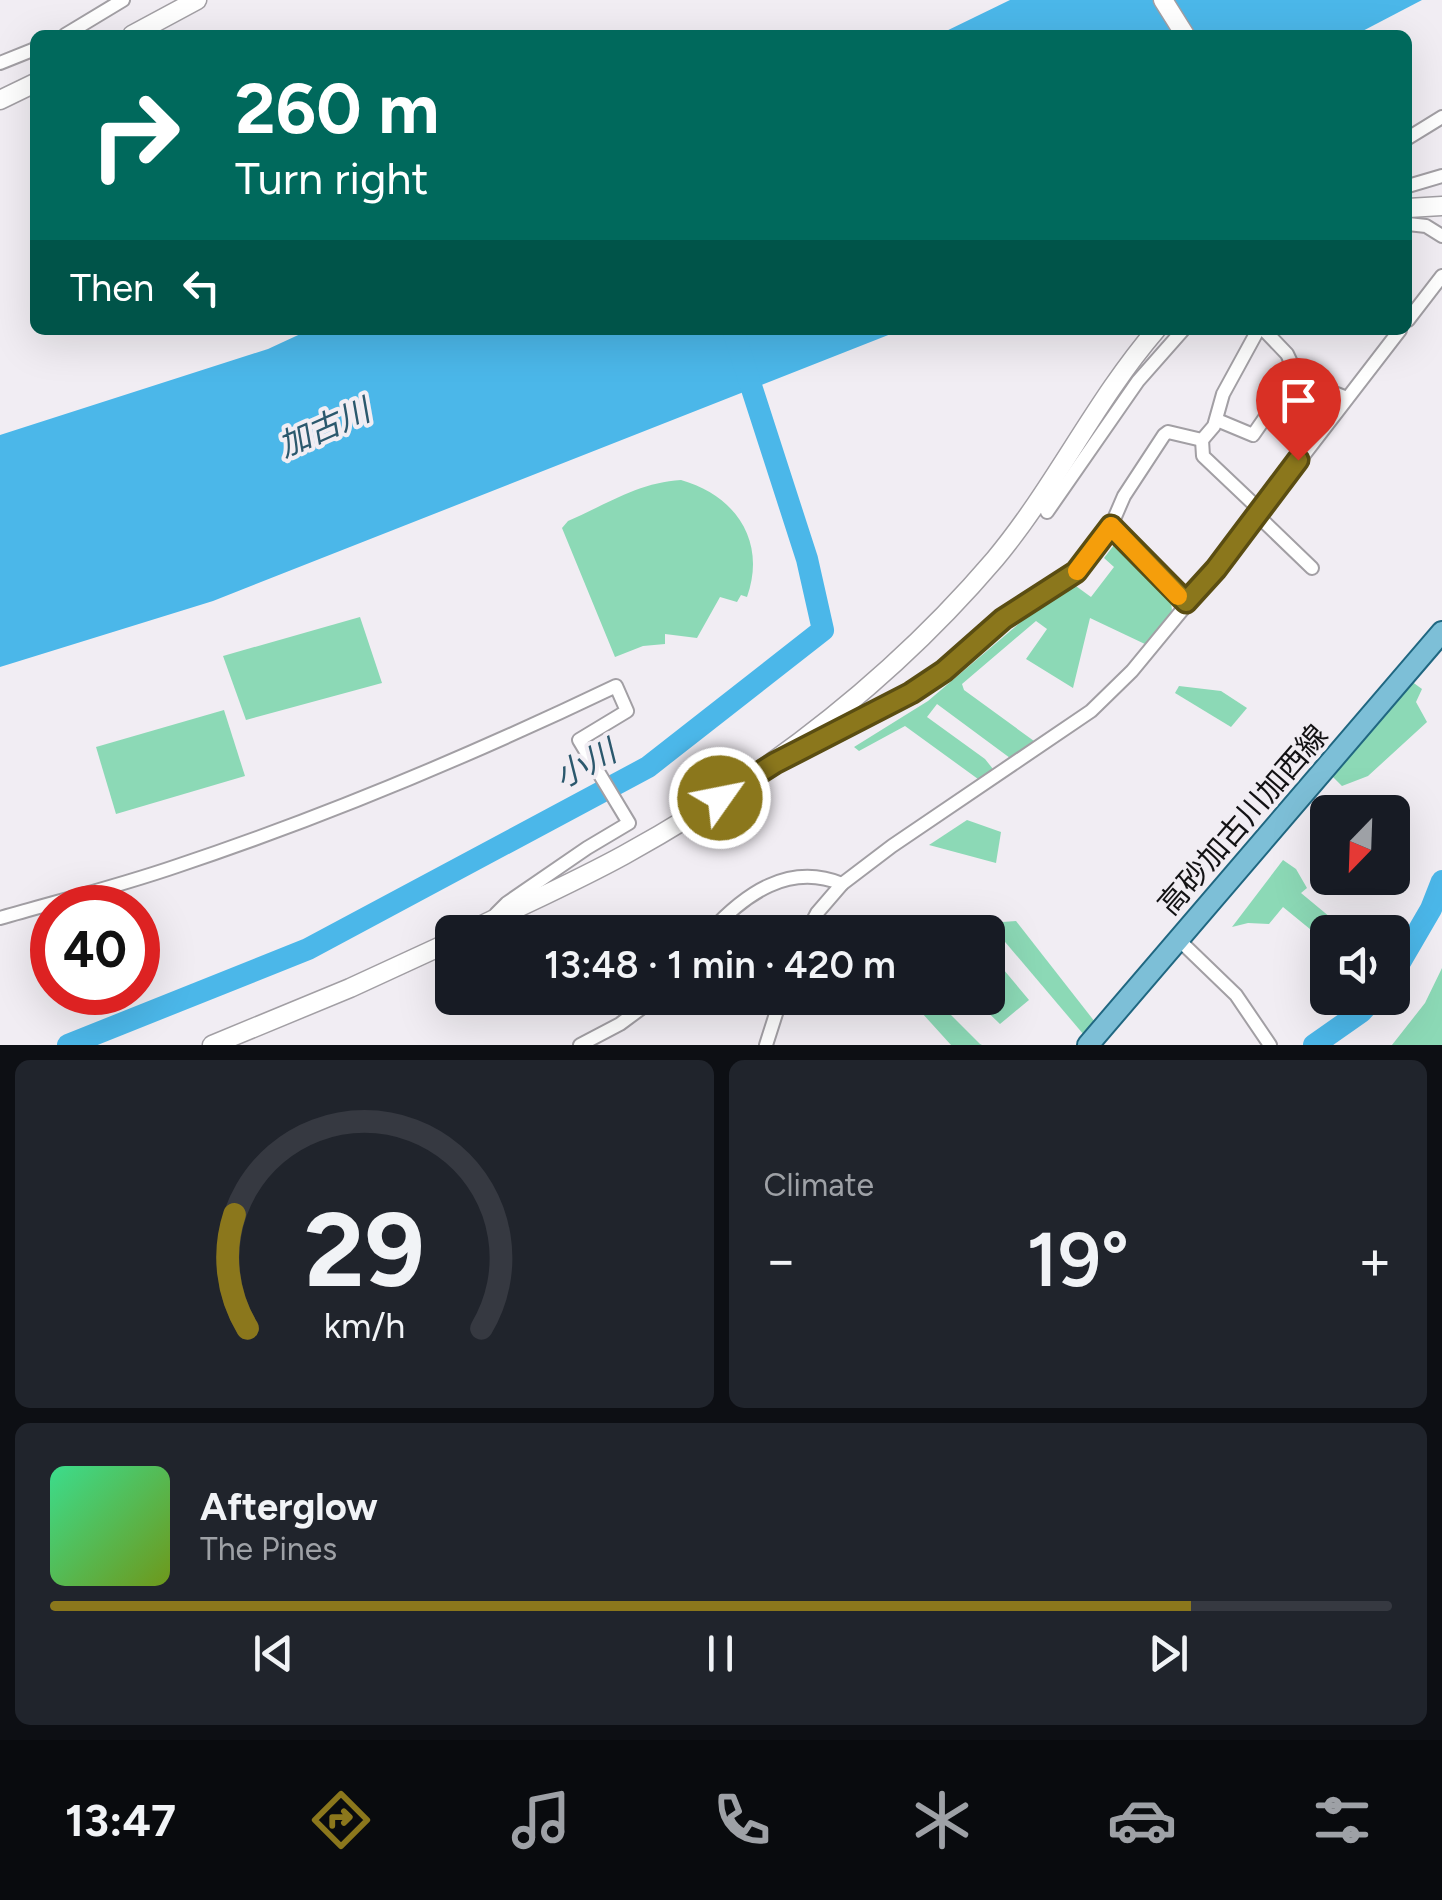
<!DOCTYPE html>
<html lang="en">
<head>
<meta charset="utf-8">
<style>
	:root { --surface:#171b24; --page:#20242c; --text:#f1f3f6; --muted:#9ea1a6; --line:#363941; --accent:#8b771c }
	body { margin:0; font-family:Figtree,"Noto Sans JP",sans-serif; background:var(--page); color:var(--text); height:100vh; display:flex; flex-direction:column; font-size:38px; white-space:nowrap }
	* { box-sizing:border-box; margin:0 }
	p { font-size:32px; color:var(--muted) }
	.icon { flex:none; width:55px; height:55px; fill:none; stroke:currentColor; stroke-width:2; stroke-linecap:round; stroke-linejoin:round }
	.map { position:relative; height:1045px; overflow:hidden }
	.panel { display:flex; flex-direction:column; gap:15px; padding:15px; background:#0d0f14; flex:1 }
	.panel>* { flex:none }
	.banner { position:absolute; left:30px; top:30px; width:1382px; height:305px; border-radius:15px; box-shadow:0 10px 40px #0002; background:#00695c; color:#fff; overflow:hidden }
	.needle { width:65px; rotate:203deg }
	.controls { position:absolute; left:1310px; top:795px; display:grid; gap:20px }
	.controls a { display:grid; place-items:center; width:100px; height:100px; border-radius:15px; background:var(--surface); box-shadow:0 10px 40px #0002; font-size:50px }
	.speed { position:absolute; left:30px; top:885px; display:flex; gap:20px; font-size:50px; font-weight:700; text-align:center }
	.speed>* { display:grid; place-content:center; width:130px; height:130px; border-radius:50%; background:var(--surface); box-shadow:0 10px 40px #0002; line-height:1 }
	.speed .limit { border:15px solid #d22; background:#fff; color:#111 }
	.pin { position:absolute; display:grid; place-items:center; width:85px; height:85px; color:#fff; margin:-102px -42px; border-radius:50% 50% 50% 0; rotate:-45deg; box-shadow:0 0 10px #0007 }
	.pin .icon { rotate:45deg }
	.me { position:absolute; width:110px; margin:-55px; rotate:57deg; stroke-linejoin:round; filter:drop-shadow(0 0 8px #0008) }
	.turn { display:flex; align-items:center; gap:35px; height:210px; padding:0 40px; font-size:45px }
	.turn .icon { width:130px; height:130px; stroke-width:2.5 }
	.turn b { display:block; font-size:70px; line-height:85px }
	.then { display:flex; align-items:center; height:95px; padding:0 40px; background:#0003; gap:20px; font-size:38px }
	.big { font-size:75px; font-weight:600; line-height:1.1 }
	.panel .widget { flex:1; display:flex; flex-direction:column; justify-content:center; gap:15px; min-width:0; padding:0 35px; border-radius:15px; background:var(--page) }
	.panel .dial { align-items:center; gap:0 }
	.dial svg { height:260px; overflow:visible; fill:none; stroke:var(--line); stroke-width:7; stroke-linecap:round; text-anchor:middle }
	.dial text { fill:var(--text); stroke:none }
	.song { display:flex; align-items:center; gap:30px }
	.cover { width:120px; height:120px; border-radius:15px; background:linear-gradient(135deg,hsl(150 70% 55%),hsl(80 70% 35%)) }
	.played { height:10px; border-radius:5px; background:linear-gradient(90deg,var(--accent) 85%,var(--line) 85%) }
	.keys { display:flex; justify-content:space-around; direction:ltr }
	.heat { display:flex; justify-content:space-between; align-items:center; font-size:55px; direction:ltr }
	.panel .tiles { flex:1; display:grid; gap:15px; grid-template-columns:1fr 1fr }
	.widget:last-child { grid-column:span 2 }
	.trip { position:absolute; left:435px; top:915px; width:570px; height:100px; border-radius:15px; background:var(--surface); box-shadow:0 10px 40px #0002; font-weight:600; line-height:100px; text-align:center }
	.tab-bar { display:flex; height:160px; justify-content:space-around; align-items:center; background:#090b0e; color:var(--muted) }
	.tab-bar .icon { width:70px; height:70px }
	.tab-bar .current { color:var(--accent) }
	.tab-bar b { font-size:45px; color:var(--text) }
	.map>svg:first-child { display:block }
	.green { fill:#8cd9b6 }
	.water { fill:#4bb7e9 }
	.lines { fill:none; stroke-linecap:round; stroke-linejoin:round }
	.river { stroke:#4bb7e9; stroke-width:22 }
	.street-casing { stroke:#a29fa4; stroke-width:16 }
	.secondary-casing { stroke:#a29fa4; stroke-width:21 }
	.primary-casing { stroke:#206781; stroke-width:24 }
	.street { stroke:#fff; stroke-width:12 }
	.secondary { stroke:#fff; stroke-width:18 }
	.primary { stroke:#7dbfd7; stroke-width:20 }
	.route-casing { stroke:#5a4d12; stroke-width:25 }
	.route { stroke:#8b771c; stroke-width:18 }
	.slow { stroke:#f59e0b; stroke-width:18 }
	.labels { text-anchor:middle; stroke-width:8; stroke-linejoin:round; paint-order:stroke }
	.street-label { font-size:30px; fill:#131214; stroke:#f1edf3 }
	.water-label { font-size:32px; font-style:italic; fill:#2b586d; stroke:#f1edf3 }
</style>
</head>
<body>
<div class="map">
<svg width="1442" height="1045" viewBox="0 0 1442 1045">
	<rect width="100%" height="100%" fill="#f1edf3"/>
	<!-- green -->
	<g class="green">
		<path d="M681 480C735 495 767 541 747 597L741 595 737 602 720 597 697 638 665 634V644L643 646 615 657 562 528 568 521C605 505 640 482 681 480Z"/>
		<path d="M1117 541C1131 553 1179 594 1171 614 1167 625 1154 636 1147 645L1090 618 1073 688 1026 659 1047 629 1036 621 962 684 964 690 1034 741 1010 758 937 704 927 717 985 759 993 769 978 779 905 726 859 751 854 747 928 701 1069 581 1091 597 1114 567 1104 558Z"/>
		<path d="M360 617 382 683 246 720 223 656Z"/>
		<path d="M1411 681 1422 689 1416 702 1427 722 1368 776 1342 786 1332 776Z"/>
		<path d="M1179 686 1221 691 1247 708 1231 727 1175 693Z"/>
		<path d="M224 710 245 776 116 814 96 747Z"/>
		<path d="M967 820 1001 832 996 863 929 845Z"/>
		<path d="M1283 860 1296 869 1307 888 1301 893 1348 932H1328L1327 943 1283 907 1269 924 1248 923 1232 927Z"/>
		<path d="M1016 921 1095 1022 1084 1035 989 923Z"/>
		<path d="M988 951 1029 1000 1000 1024 973 998H988Z"/>
		<path d="M1442 968V1045H1392L1425 1003Z"/>
		<path d="M936 1000 980 1044 982 1045H951L922 1013Z"/>
	</g>
	<!-- water -->
	<g class="water">
		<path d="M1010 0H1422L1355 35H938Z"/>
		<path d="M309 330H901L213 601 0 667V435L268 349Z"/>
	</g>
	<g class="lines">
		<!-- river -->
		<g class="river">
			<path d="M1392 976 1431 909 1442 881"/>
			<path d="M68 1045 308 949 648 767 823 630 807 559 733 330"/>
			<path d="M1314 1045 1361 1012 1374 998"/>
		</g>
		<!-- street casing -->
		<g class="street-casing">
			<g id="street">
				<path d="M65 35 123 0"/>
				<path d="M0 63 35 49"/>
				<path d="M1408 138 1442 117"/>
				<path d="M1408 186 1442 176"/>
				<path d="M1408 224 1426 226 1442 236"/>
				<path d="M1408 320 1442 276"/>
				<path d="M1264 330 1287 354 1296 373 1314 385 1347 398"/>
				<path d="M1217 420 1253 435 1296 373"/>
				<path d="M1202 440 1203 456 1260 510"/>
				<path d="M1047 512 1138 381 1183 330"/>
				<path d="M1257 515 1312 568"/>
				<path d="M1111 526 1186 602"/>
				<path d="M784 759 911 693 944 671 1003 619 1076 572 1111 526 1124 496 1164 435 1168 432 1202 440 1214 426 1223 394 1258 330"/>
				<path d="M0 918C59 901 119 886 177 866 327 816 474 754 616 686L627 711 579 740 629 823 587 848 507 903 496 914"/>
				<path d="M710 932C745 894 789 862 842 884"/>
				<path d="M807 932 817 913 842 884 892 846 1091 711 1132 671 1216 569 1400 330"/>
				<path d="M1179 940 1236 995 1270 1045"/>
				<path d="M580 1045 620 1024 655 998"/>
				<path d="M766 1045 781 998"/>
			</g>
		</g>
		<!-- secondary casing -->
		<g class="secondary-casing">
			<g id="secondary">
				<path d="M1163 0 1185 35"/>
				<path d="M132 35 197 0"/>
				<path d="M0 100 35 83"/>
				<path d="M1408 208 1442 206"/>
				<path d="M468 932C520 906 573 883 624 855 764 778 891 681 995 559 1055 487 1095 401 1156 330"/>
				<path d="M212 1045 350 988 452 941"/>
			</g>
		</g>
		<!-- primary casing -->
		<g class="primary-casing">
			<path id="primary" d="M1088 1045 1442 632"/>
		</g>
		<!-- street -->
		<use href="#street" class="street"/>
		<!-- secondary -->
		<use href="#secondary" class="secondary"/>
		<!-- primary -->
		<use href="#primary" class="primary"/>
	</g>
	<g class="lines">
		<!-- route casing -->
		<g class="route-casing">
			<path id="route" d="M720 798 775 763 911 693 944 671 1003 619 1076 572 1111 526 1186 602 1216 569 1298 460"/>
		</g>
		<!-- route -->
		<use href="#route" class="route"/>
		<!-- slow -->
		<path class="slow" d="M1077 571 1111 526 1178 596"/>
	</g>
	<g class="labels">
		<!-- street labels -->
		<g class="street-label">
			<text transform="translate(1243 820) rotate(-49)" y="10">高砂加古川加西線</text>
		</g>
		<!-- water labels -->
		<g class="water-label">
			<text transform="translate(324 428) rotate(-24)" y="11">加古川</text>
			<text transform="translate(585 764) rotate(-28)" y="11">小川</text>
		</g>
	</g>
</svg>
<div class="controls">
<a><svg class="needle" viewBox="-14 -14 28 28"><path d="M0-13l5 13h-10z" fill="#e53935"/><path d="M0 13l5-13h-10z" fill="#9ea1a6"/></svg></a>
<a><svg class="icon" aria-label="sound" viewBox="0 0 24 24"><path d="M4 9h4l5-4v14l-5-4H4zM17 9q2 3 0 6"/></svg></a>
</div>
<div class="speed"><div class="limit">40</div></div>
<div class="pin" style="left:1298px;top:460px;background:#d93025"><svg class="icon" aria-label="arrive" viewBox="0 0 24 24"><path d="M6 21V4h12l-3 4 3 4H6"/></svg></div>
<svg class="me" style="left:720px;top:798px" viewBox="-20 -20 40 40"><circle r="17" fill="#8b771c" stroke="#fff" stroke-width="3"/><path d="M0-11L8 9 0 5-8 9z" fill="#fff"/></svg>
<div class="trip">13:48 · 1 min · 420 m</div>
<div class="banner">
<div class="turn"><svg class="icon" aria-label="right" viewBox="0 0 24 24"><path d="M7 20v-9h11M14 6l5 5-5 5"/></svg><div><b>260 m</b>Turn right</div></div>
<div class="then">Then<svg class="icon" aria-label="left" viewBox="0 0 24 24"><path d="M17 20v-9H6M10 6l-5 5 5 5"/></svg></div>
</div>
</div>
<section class="panel">
<div class="tiles">
<div class="widget dial"><svg viewBox="0 0 100 80">
<path d="M14 69A42 42 0 1 1 86 69"/>
<path d="M14 69A42 42 0 0 1 10 34" stroke="#8b771c"/>
<text x="50" y="56" font-size="32" font-weight="700">29</text>
<text x="50" y="72" font-size="11">km/h</text>
</svg></div>
<div class="widget"><p>Climate</p>
<div class="heat"><a>−</a><b class="big">19°</b><a>+</a></div>
</div>
<div class="widget">
<div class="song"><i class="cover"></i><div><b>Afterglow</b><p>The Pines</p></div></div>
<div class="played"></div>
<div class="keys"><svg class="icon" aria-label="previous" viewBox="0 0 24 24"><path d="M18 5L8 12l10 7zM5 5v14"/></svg><svg class="icon" aria-label="pause" viewBox="0 0 24 24"><path d="M8 5v14M16 5v14"/></svg><svg class="icon" aria-label="next" viewBox="0 0 24 24"><path d="M6 5l10 7-10 7zM19 5v14"/></svg></div>
</div>
</div>
</section>
<nav class="tab-bar">
<b>13:47</b>
<svg class="icon current" aria-label="directions" viewBox="0 0 24 24"><path d="M12 3l9 9-9 9-9-9zM9 14v-3h6M13 9l2 2-2 2"/></svg>
<svg class="icon" aria-label="music" viewBox="0 0 24 24"><path d="M9 18V5l10-2v13"/><circle cx="6" cy="18" r="3"/><circle cx="16" cy="16" r="3"/></svg>
<svg class="icon" aria-label="phone" viewBox="0 0 24 24"><path d="M5 4h4l2 5-3 2q2 4 5 5l2-3 5 2v4C11 20 4 13 5 4z"/></svg>
<svg class="icon" aria-label="climate" viewBox="0 0 24 24"><path d="M12 3v18M4 7l16 10M4 17L20 7"/></svg>
<svg class="icon" aria-label="car" viewBox="0 0 24 24"><path d="M5 17H2v-5l4-1 3-4h7l3 4 3 1v5h-3M9 17h6M6 11h13"/><circle cx="7" cy="17" r="2"/><circle cx="17" cy="17" r="2"/></svg>
<svg class="icon" aria-label="filters" viewBox="0 0 24 24"><path d="M4 7h16M4 17h16"/><circle cx="9" cy="7" r="2"/><circle cx="15" cy="17" r="2"/></svg>
</nav>
</body>
</html>
